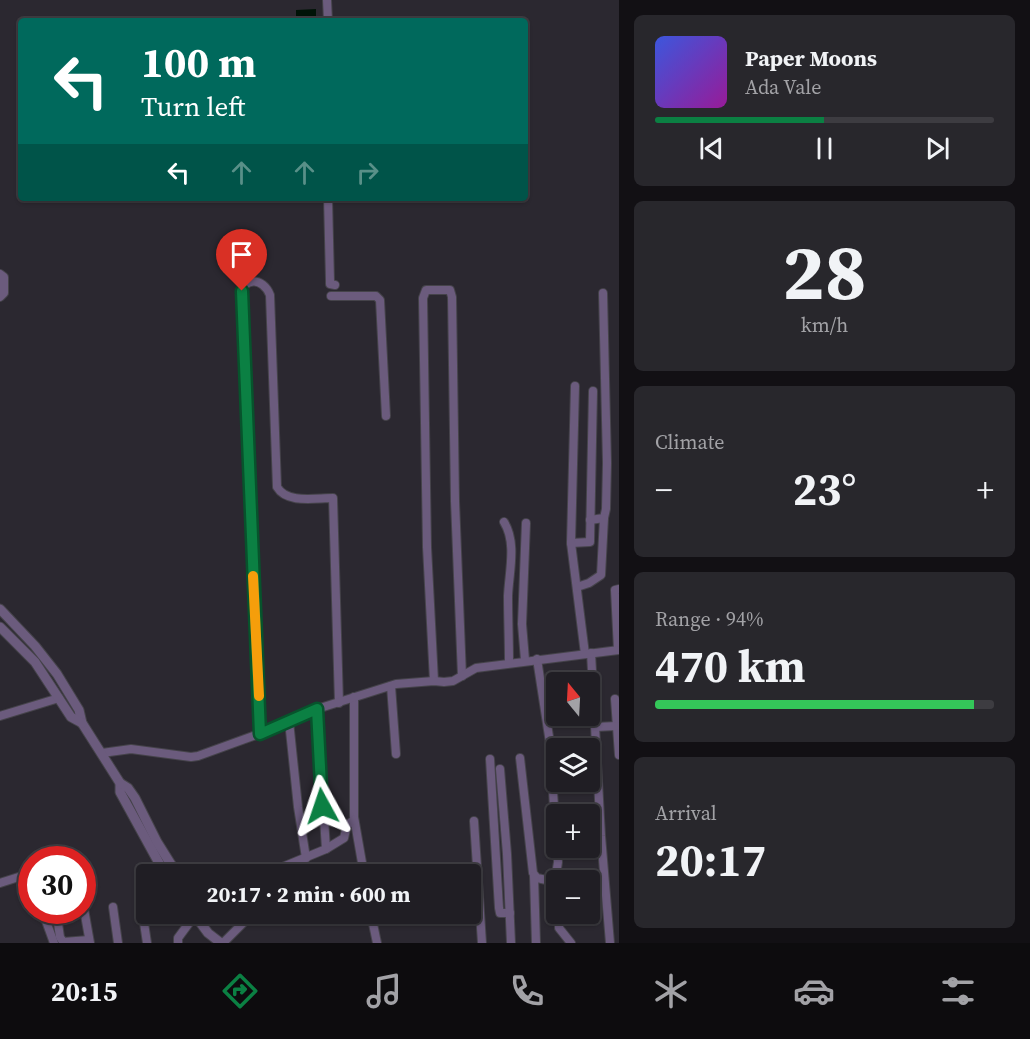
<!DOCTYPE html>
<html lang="en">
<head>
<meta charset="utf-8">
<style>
	:root { --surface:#201e24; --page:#28272c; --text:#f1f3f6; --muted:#a2a2a6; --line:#3d3c41; --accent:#0b8043 }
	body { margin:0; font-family:"Source Serif 4",serif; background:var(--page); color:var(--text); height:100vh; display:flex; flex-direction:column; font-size:22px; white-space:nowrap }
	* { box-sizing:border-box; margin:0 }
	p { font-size:20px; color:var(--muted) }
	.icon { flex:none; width:33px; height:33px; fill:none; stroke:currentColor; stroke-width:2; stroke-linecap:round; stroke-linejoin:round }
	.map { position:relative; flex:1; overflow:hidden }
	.panel { display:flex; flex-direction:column; gap:15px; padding:15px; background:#121014; width:411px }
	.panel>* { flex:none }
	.top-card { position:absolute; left:18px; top:18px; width:510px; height:183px; border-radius:6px; box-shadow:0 2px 4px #0004,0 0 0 2px var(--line); background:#00695c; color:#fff; overflow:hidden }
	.needle { width:39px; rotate:342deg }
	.controls { position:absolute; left:546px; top:672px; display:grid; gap:12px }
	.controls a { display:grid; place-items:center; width:54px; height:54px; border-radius:6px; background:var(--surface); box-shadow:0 2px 4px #0004,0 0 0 2px var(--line); font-size:30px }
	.speed { position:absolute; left:18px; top:846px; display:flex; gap:12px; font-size:30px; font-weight:700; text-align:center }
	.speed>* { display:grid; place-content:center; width:78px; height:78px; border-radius:50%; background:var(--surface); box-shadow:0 2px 4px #0004,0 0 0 2px var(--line); line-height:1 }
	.speed .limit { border:9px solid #d22; background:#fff; color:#111 }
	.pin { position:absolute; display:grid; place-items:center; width:51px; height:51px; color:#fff; margin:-62px -26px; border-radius:50% 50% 50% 0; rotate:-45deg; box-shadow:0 0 6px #0007 }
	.pin .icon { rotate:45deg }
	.me { position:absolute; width:66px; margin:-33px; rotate:355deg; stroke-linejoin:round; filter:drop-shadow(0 0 4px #0008) }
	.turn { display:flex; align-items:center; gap:21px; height:126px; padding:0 24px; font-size:27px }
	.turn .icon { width:78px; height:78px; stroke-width:2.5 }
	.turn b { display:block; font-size:42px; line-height:51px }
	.lanes { display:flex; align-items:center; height:57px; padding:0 24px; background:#0003; justify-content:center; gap:30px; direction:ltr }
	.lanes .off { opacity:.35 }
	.big { font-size:45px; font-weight:700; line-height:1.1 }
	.panel .card { flex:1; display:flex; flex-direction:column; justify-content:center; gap:9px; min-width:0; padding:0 21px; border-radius:9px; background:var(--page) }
	.panel .dial { align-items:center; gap:0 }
	.dial b { font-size:78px; line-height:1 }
	.song { display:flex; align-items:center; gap:18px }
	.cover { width:72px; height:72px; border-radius:9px; background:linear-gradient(135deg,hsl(230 70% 55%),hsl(300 70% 35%)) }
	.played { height:6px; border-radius:3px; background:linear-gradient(90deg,var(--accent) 50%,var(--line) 50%) }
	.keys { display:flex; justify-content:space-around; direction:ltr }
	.heat { display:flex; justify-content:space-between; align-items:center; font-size:33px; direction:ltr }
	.charge { height:9px; border-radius:4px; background:linear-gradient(90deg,#34c759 94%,var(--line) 0) }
	.trip { position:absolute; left:136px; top:864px; width:345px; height:60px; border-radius:6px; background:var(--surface); box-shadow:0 2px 4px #0004,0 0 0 2px var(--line); font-weight:700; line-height:60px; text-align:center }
	.dock { display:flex; height:96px; justify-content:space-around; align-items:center; background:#0d0c0e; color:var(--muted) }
	.dock .icon { width:42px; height:42px }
	.dock .on { color:var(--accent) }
	.dock b { font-size:27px; color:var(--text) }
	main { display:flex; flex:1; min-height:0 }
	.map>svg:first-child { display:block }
	.water { fill:#001307 }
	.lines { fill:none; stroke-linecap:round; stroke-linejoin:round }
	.minor-casing { stroke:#45434a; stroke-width:10 }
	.tertiary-casing { stroke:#45434a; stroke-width:11 }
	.minor { stroke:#6b5b7d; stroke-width:8 }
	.tertiary { stroke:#6b5b7d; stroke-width:9 }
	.route-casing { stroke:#07532c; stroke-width:15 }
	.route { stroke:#0b8043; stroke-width:10 }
	.slow { stroke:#f59e0b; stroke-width:10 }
</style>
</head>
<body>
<main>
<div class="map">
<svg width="619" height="943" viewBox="0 0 619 943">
	<rect width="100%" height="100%" fill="#2b2830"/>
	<!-- water -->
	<path class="water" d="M316 9V21H296V10Z"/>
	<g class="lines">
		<!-- minor casing -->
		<g class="minor-casing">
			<g id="minor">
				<path d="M327 0 328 21"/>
				<path d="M328 198 330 281V284L335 285"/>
				<path d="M0 274 4 277V293L0 297"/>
				<path d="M331 296H376L380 300 386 416"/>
				<path d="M575 386 571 543 590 542 593 391"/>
				<path d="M590 520 604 518 606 509 607 463 603 293"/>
				<path d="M504 522C517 543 509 572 508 596 508 618 509 640 509 663"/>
				<path d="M571 543 585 654"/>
				<path d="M577 587 589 583 601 575 604 518"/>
				<path d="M618 650 615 590 619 589"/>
				<path d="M591 653 601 836 610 943"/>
				<path d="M537 659 550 743 556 839"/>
				<path d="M525 660 522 624 526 523"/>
				<path d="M434 681 427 547 423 298 426 290H450L452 297 455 501 462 676"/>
				<path d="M391 686 396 754"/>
				<path d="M354 697V817L364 874"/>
				<path d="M615 699 619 755"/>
				<path d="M0 716 59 698"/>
				<path d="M289 721 298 807 306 858"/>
				<path d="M596 727 616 726"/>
				<path d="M260 734 241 298C242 276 263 277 270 295L277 487C287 504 315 498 333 498L339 703"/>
				<path d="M102 753 131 749 191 757 198 756 256 735 317 709 396 684 434 681 444 682 453 681 476 668 619 650"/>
				<path d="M520 758 533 873 537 878 556 882"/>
				<path d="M490 759 499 908 500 913H510"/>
				<path d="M500 769 507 854 511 943"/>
				<path d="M474 821 482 943"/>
				<path d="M326 849 344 838 347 825 354 820"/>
				<path d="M273 874 280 868 326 849 317 709"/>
				<path d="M534 876 536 943"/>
				<path d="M555 881 558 862 557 848"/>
				<path d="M0 883 25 875 29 876 32 881"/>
				<path d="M82 898 90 943"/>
				<path d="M113 907 118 943"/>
				<path d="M42 910 54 943"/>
				<path d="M56 910 60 937 63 942 89 940"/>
				<path d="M371 914 377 943"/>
				<path d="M559 914V928L571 943"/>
				<path d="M143 916 147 943"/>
				<path d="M178 943V938L195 915"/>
				<path d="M223 943 252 914"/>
			</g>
		</g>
		<!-- tertiary casing -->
		<g class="tertiary-casing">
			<g id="tertiary">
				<path d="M0 609 35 646 57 674 79 710 82 723 120 783V792L165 874"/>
				<path d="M0 627 35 662 71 717 82 723"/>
				<path d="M120 783 128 788 135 798 157 842 177 874"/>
				<path d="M194 914 208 933 221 943"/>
			</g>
		</g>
		<!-- minor -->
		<use href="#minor" class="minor"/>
		<!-- tertiary -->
		<use href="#tertiary" class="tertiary"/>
	</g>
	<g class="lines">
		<!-- route casing -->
		<g class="route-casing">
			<path id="route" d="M242 291 260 734 317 709 322 806"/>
		</g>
		<!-- route -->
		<use href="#route" class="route"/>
		<!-- slow -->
		<path class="slow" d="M253 576 259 696"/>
	</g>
</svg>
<div class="controls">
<a><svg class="needle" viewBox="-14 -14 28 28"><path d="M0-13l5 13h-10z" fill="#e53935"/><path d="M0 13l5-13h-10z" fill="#a2a2a6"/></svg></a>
<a><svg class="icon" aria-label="layers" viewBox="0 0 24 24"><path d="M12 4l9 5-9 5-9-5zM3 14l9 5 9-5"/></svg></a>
<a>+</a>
<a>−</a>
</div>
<div class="speed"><div class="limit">30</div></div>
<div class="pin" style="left:242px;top:291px;background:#d93025"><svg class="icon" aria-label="arrive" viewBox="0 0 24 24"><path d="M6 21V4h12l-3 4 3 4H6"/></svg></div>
<svg class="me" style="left:322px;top:806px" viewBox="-20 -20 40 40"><path d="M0-17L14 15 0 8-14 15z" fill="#0b8043" stroke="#fff" stroke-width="4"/></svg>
<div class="trip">20:17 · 2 min · 600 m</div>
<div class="top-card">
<div class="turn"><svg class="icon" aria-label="left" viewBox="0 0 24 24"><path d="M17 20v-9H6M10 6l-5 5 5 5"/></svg><div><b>100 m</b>Turn left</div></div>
<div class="lanes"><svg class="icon" aria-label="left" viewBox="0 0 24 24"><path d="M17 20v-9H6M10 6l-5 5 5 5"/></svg><svg class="icon off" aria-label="ahead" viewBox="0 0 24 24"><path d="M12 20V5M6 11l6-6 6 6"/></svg><svg class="icon off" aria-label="ahead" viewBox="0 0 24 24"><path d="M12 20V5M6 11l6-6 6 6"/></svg><svg class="icon off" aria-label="right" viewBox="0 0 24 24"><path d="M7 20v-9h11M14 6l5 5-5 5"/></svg></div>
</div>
</div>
<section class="panel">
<div class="card">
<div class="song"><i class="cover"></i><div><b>Paper Moons</b><p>Ada Vale</p></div></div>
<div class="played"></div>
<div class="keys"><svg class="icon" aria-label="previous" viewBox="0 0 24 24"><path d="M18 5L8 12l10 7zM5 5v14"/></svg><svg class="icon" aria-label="pause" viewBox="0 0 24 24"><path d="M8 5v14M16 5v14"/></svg><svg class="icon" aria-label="next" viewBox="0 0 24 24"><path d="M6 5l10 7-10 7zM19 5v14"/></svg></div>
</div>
<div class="card dial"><b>28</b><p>km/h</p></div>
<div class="card"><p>Climate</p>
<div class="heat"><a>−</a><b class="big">23°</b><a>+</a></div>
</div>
<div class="card"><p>Range · 94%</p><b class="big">470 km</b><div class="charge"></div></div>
<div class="card"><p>Arrival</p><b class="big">20:17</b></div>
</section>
</main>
<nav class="dock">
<b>20:15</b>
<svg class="icon on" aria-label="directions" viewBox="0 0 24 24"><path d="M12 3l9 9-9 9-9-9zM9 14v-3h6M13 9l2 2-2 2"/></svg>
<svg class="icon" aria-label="music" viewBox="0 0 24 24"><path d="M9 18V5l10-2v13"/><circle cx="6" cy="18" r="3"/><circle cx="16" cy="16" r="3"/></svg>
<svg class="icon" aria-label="phone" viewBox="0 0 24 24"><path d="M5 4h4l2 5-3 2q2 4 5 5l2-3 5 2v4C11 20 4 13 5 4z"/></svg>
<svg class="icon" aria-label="climate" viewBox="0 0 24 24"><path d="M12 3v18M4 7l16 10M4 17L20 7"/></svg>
<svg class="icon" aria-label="car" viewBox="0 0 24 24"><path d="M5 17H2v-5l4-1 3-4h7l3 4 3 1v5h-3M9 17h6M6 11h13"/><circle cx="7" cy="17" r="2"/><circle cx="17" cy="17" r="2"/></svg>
<svg class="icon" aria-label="filters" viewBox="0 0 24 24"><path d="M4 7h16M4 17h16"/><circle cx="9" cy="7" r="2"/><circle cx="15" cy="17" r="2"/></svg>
</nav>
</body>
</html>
